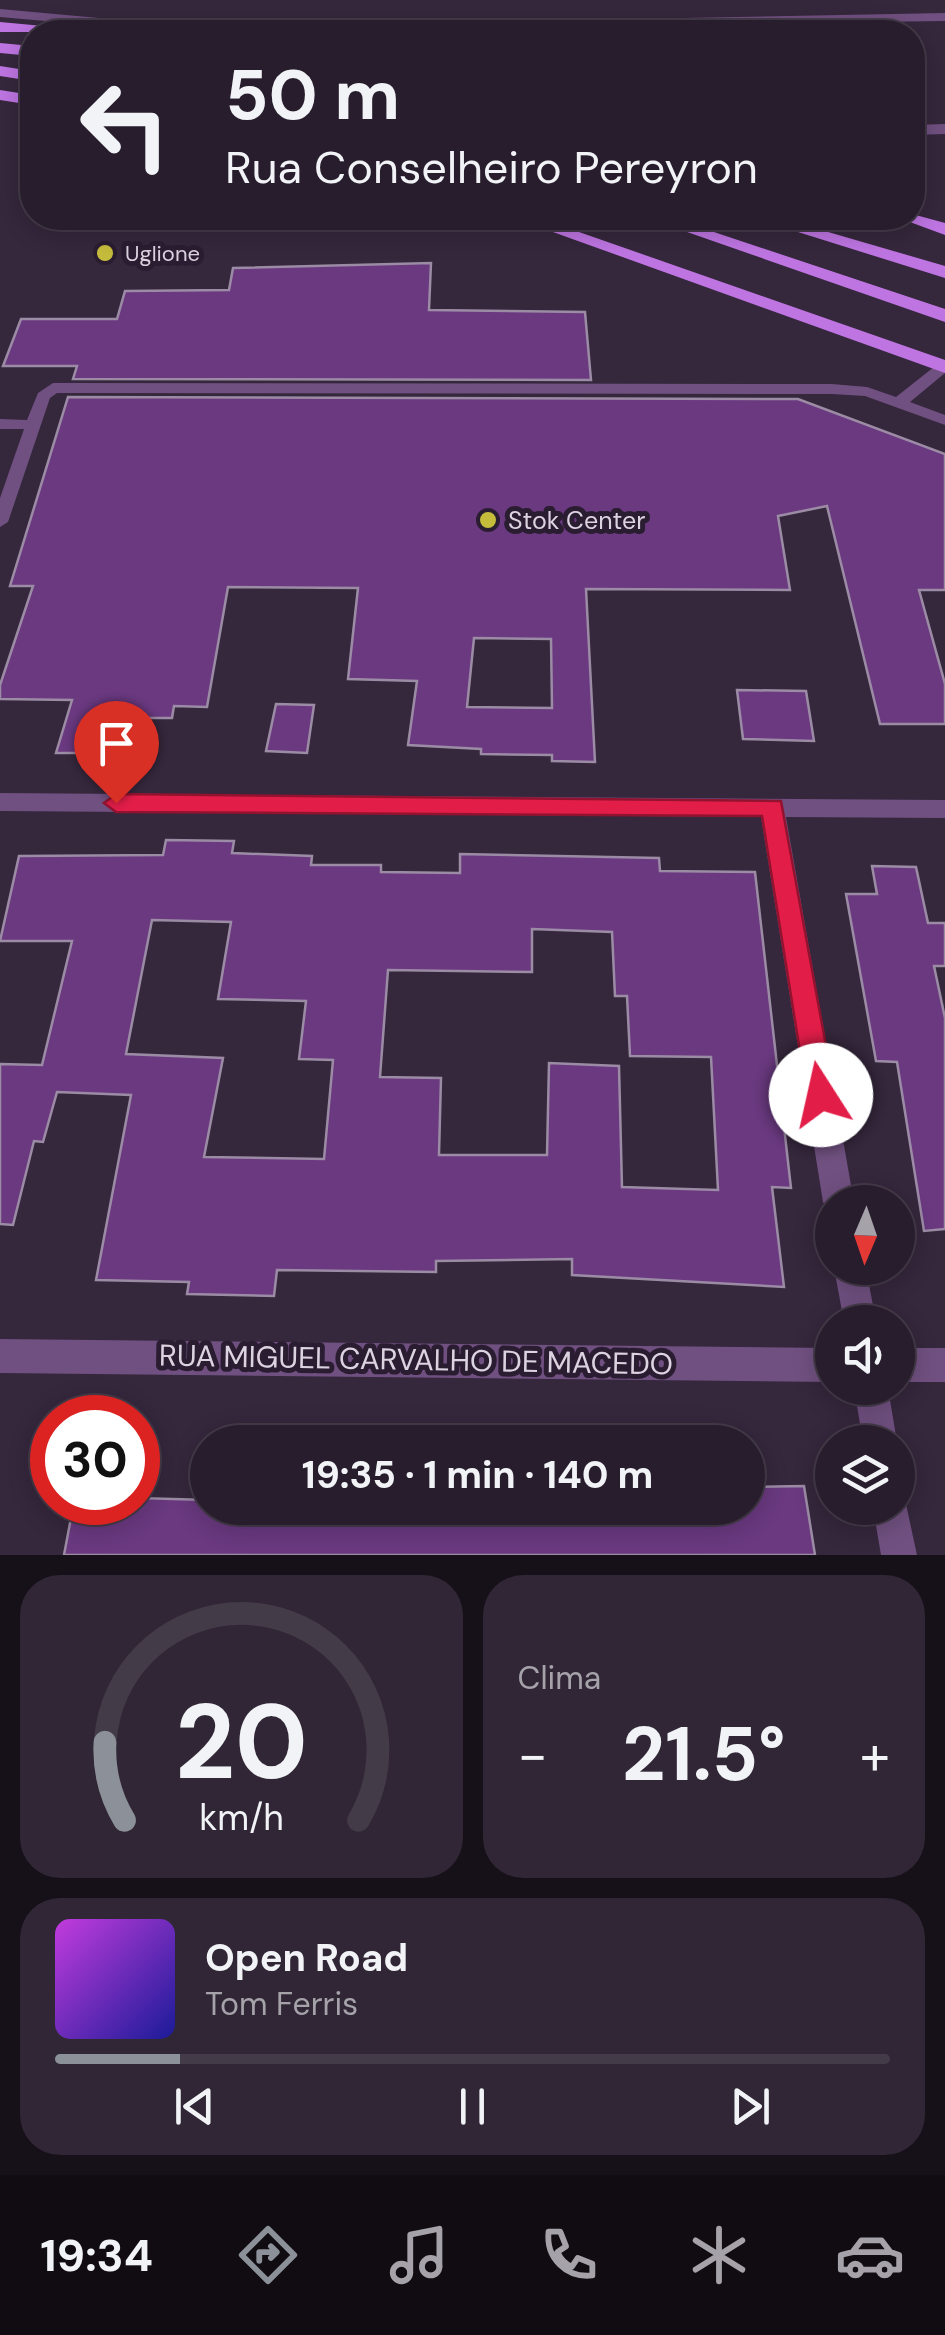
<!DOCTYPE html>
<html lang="pt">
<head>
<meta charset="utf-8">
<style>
	:root { --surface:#281d2d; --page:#302635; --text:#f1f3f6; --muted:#a5a2aa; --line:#443b49; --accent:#8c9099 }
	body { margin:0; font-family:"DM Sans",sans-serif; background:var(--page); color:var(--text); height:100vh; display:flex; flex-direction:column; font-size:38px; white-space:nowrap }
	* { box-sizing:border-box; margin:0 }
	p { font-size:32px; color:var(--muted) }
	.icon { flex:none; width:55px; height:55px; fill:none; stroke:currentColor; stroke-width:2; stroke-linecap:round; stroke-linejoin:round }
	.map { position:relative; height:1555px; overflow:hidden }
	.sheet { display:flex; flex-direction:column; gap:20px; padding:20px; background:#161019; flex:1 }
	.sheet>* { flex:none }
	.hud { position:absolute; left:20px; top:20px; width:905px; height:210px; border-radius:40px; box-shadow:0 5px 25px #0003,0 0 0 2px var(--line); background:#281d2d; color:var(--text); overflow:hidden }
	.needle { width:65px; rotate:182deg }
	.controls { position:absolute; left:815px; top:1185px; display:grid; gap:20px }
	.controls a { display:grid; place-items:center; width:100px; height:100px; border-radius:50%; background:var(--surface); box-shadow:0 5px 25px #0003,0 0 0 2px var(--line); font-size:50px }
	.speed { position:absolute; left:30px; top:1395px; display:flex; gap:20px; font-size:50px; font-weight:700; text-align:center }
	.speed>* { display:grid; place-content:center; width:130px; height:130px; border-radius:50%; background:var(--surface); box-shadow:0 5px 25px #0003,0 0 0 2px var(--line); line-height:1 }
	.speed .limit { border:15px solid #d22; background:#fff; color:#111 }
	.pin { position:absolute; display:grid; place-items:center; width:85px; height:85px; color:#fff; margin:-102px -42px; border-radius:50% 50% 50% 0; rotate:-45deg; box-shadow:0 0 10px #0007 }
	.pin .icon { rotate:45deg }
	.me { position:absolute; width:110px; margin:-55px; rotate:350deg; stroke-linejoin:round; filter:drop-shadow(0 0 8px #0008) }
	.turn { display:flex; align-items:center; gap:35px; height:210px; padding:0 40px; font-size:45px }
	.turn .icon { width:130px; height:130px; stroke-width:2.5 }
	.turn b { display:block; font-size:70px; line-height:85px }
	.big { font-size:75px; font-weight:700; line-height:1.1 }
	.sheet .card { flex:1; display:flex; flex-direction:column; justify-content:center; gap:15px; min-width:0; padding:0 35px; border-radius:40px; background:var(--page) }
	.sheet .dial { align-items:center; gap:0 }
	.dial svg { height:260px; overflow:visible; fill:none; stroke:var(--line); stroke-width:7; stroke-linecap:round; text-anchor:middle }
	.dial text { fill:var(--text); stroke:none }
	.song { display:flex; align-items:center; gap:30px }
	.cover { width:120px; height:120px; border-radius:15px; background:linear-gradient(135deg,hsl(290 70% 55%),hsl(240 70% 35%)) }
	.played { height:10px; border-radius:5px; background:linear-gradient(90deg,var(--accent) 15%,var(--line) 15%) }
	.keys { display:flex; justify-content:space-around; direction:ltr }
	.heat { display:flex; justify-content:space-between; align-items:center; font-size:55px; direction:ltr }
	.sheet .tiles { flex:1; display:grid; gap:20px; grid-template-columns:1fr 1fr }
	.card:last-child { grid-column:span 2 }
	.trip { position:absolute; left:190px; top:1425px; width:575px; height:100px; border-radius:50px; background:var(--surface); box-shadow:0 5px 25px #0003,0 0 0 2px var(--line); font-weight:700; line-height:100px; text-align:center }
	.menu { display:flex; height:160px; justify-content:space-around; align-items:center; background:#100c12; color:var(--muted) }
	.menu .icon { width:70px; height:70px }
	.menu .current { color:var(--accent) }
	.menu b { font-size:45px; color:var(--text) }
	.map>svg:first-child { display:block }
	.building { fill:#6a3980; stroke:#9c8ba5; stroke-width:2.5; fill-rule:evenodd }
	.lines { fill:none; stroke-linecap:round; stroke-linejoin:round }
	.service { fill:#705080; fill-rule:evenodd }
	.minor { fill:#705080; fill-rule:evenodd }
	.trunk { fill:#be75e2; fill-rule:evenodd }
	.route { fill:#e11d48; stroke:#92132f; stroke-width:2.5 }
	.poi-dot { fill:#c6bc3c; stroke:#2b1d31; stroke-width:4 }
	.labels { text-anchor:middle; stroke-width:10; stroke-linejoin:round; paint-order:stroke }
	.far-poi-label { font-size:22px; fill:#dcd3e1; stroke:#2b1d31; text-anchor:start }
	.poi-label { font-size:25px; fill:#dcd3e1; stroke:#2b1d31; text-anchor:start }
	.near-street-label { font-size:30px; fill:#dcd3e1; stroke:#2b1d31 }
</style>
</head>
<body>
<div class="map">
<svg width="945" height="1555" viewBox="0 0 945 1555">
	<rect width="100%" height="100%" fill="#35273c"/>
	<!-- building -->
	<g class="building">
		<path d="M431 263 429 310 585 312 591 380 73 379 77 366H3L21 319H117L125 291 229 290 233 268Z"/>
		<path d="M68 397 798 399 945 454V590H919L945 684V724H880L827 506 778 516 790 590 586 589 595 762 552 761V755L481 754V749L408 745 417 681 348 679 358 588 228 587 207 707 174 706 172 718H112L103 753H56L72 700 0 699V685L33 586H10ZM474 638 551 639 552 708 467 707Z"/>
		<path d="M737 690 806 691 814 741 743 739Z"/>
		<path d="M276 704 314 705 307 753 266 751Z"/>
		<path d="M166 840 234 841 232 853 312 856 311 865H381V872L460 873V854L659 858 660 871 755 872 791 1188 772 1187 784 1287 572 1275V1259L436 1261V1272L277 1270 274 1296 187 1294 189 1282 96 1280 131 1095 57 1092 43 1142 34 1141 13 1225 0 1224V1064L42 1065 72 941H0L19 856 163 855ZM152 920 231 922 218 999 306 1001 299 1059 333 1060 324 1159 204 1157 223 1058 126 1054ZM532 929 612 932 615 996H627L630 1056 711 1057 718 1190 622 1187 619 1066 549 1063 547 1155H439L441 1078 380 1077 388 970 532 972Z"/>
		<path d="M872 866 916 867 928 923H945V966H934L945 1018V1229L924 1231 897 1062 876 1061 846 894H877Z"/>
		<path d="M409 1434 533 1437V1442H409Z"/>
		<path d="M804 1486 815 1555H64L74 1502H138V1498L208 1500V1508H748V1487Z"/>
	</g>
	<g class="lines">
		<!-- service -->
		<path class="service" d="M945 362V373L910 402 945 415V425L865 396 832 394 57 393 50 398 8 522 0 527V498L24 429H0V419L27 420 38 393 53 383 832 384 867 387 896 397 939 363Z"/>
		<!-- minor -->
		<g class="minor">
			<path d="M0 9 198 27 945 13V21L169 32 0 17Z"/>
			<path d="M945 124V134L912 135V125Z"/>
			<path d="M0 793 945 800V818L786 817 854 1202H832V1214L823 1202 761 817 0 811Z"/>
			<path d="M834 1268H866L876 1322H844Z"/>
			<path d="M0 1339 832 1348V1382L0 1373Z"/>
			<rect x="898" y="1348" width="47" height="34"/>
			<path d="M854 1388H888L897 1442H863Z"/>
			<path d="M898 1493 904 1495 917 1555H881L873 1508H898Z"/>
		</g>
		<!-- trunk -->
		<g class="trunk">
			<path d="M0 22 54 27 62 32H0Z"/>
			<path d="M0 43 32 46V56L0 53Z"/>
			<path d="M0 66 32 71V81L0 76Z"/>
			<path d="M0 90 32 95V105L0 100Z"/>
			<path d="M912 214 945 223V235L899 218H912Z"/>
			<path d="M514 218H539L945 360V373Z"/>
			<path d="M647 218H672L945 309V322Z"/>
			<path d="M753 218H780L945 266V278Z"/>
		</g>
	</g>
	<!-- route -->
	<path class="route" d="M116 794 781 801 835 1095 831 1103 821 1107 811 1103 807 1095 762 816 116 812 104 803Z"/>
	<!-- markers -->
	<g class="poi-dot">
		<circle cx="105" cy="253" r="10"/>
		<circle cx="488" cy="520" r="10"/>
	</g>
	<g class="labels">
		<!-- far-poi labels -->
		<g class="far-poi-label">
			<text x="125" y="261">Uglione</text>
		</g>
		<!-- poi labels -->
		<g class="poi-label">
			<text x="508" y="529">Stok Center</text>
		</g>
		<!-- near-street labels -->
		<g class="near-street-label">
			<text transform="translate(416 1360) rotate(1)" y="10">RUA MIGUEL CARVALHO DE MACEDO</text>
		</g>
	</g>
</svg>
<div class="controls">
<a><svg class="needle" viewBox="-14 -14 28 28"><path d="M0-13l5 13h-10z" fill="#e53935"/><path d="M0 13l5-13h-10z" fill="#a5a2aa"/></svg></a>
<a><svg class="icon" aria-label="sound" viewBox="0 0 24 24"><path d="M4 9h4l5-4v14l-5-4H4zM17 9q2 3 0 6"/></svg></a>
<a><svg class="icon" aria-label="layers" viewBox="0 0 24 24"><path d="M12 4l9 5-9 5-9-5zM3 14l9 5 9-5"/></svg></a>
</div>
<div class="speed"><div class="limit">30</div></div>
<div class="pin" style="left:116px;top:803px;background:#d93025"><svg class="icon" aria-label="arrive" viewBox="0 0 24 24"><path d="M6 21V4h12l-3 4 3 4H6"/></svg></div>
<svg class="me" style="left:821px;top:1095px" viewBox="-20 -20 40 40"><circle r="19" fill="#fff"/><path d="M0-13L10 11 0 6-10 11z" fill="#e11d48"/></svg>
<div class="trip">19:35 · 1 min · 140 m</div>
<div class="hud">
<div class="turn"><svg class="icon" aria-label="left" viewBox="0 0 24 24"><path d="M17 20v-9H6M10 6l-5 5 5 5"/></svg><div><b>50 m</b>Rua Conselheiro Pereyron</div></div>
</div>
</div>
<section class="sheet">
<div class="tiles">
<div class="card dial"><svg viewBox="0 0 100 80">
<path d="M14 69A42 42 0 1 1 86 69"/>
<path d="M14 69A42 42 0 0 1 8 45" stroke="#8c9099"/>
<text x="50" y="56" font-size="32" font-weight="700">20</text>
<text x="50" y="72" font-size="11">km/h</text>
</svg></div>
<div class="card"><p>Clima</p>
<div class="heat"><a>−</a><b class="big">21.5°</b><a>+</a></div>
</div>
<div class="card">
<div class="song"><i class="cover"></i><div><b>Open Road</b><p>Tom Ferris</p></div></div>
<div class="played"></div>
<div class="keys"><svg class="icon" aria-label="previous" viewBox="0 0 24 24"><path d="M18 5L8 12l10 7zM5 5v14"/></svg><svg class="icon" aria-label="pause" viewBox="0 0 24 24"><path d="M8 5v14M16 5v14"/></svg><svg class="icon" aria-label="next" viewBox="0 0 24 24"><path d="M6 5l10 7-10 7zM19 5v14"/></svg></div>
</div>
</div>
</section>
<nav class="menu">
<b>19:34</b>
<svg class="icon current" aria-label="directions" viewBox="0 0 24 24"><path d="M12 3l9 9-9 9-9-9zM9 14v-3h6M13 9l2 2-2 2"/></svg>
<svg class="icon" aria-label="music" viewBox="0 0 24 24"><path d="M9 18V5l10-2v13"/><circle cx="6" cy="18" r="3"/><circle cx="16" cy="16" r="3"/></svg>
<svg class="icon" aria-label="phone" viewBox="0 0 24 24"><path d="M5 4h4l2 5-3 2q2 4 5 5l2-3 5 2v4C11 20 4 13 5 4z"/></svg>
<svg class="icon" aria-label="climate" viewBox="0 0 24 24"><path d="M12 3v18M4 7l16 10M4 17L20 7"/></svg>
<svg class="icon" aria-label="car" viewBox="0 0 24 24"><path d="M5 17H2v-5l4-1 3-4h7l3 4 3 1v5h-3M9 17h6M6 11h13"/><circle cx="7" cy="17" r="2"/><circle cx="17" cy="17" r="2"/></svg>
</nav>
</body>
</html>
